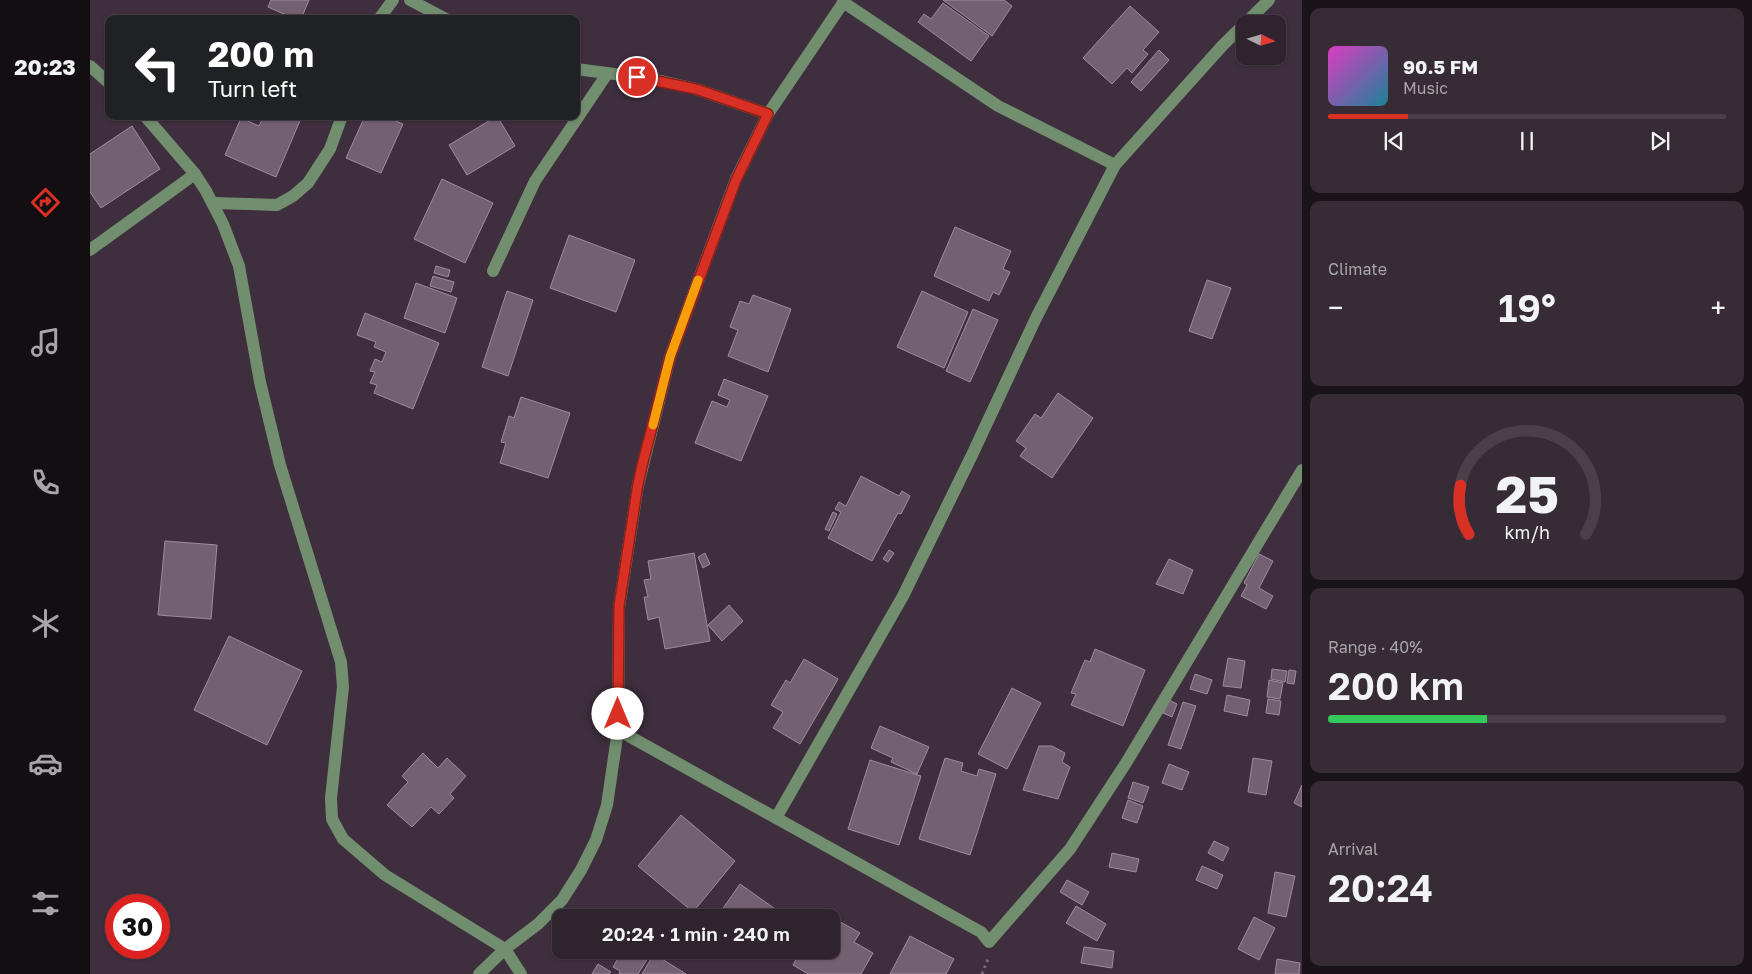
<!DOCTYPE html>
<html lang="en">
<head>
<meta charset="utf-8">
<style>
	:root { --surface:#2f232e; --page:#372b36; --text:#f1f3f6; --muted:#a7a4aa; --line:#4a404a; --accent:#d93025 }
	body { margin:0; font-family:"Golos Text",sans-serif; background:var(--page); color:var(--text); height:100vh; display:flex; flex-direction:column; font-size:19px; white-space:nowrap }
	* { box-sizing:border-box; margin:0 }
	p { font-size:16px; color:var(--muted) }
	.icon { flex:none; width:28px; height:28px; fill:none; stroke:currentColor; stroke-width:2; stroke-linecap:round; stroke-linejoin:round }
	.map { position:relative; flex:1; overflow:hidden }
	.panel { display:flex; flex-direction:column; gap:8px; padding:8px; background:#1a1319; width:450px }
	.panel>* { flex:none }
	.banner { position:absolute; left:15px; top:15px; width:475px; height:105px; border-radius:10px; box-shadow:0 1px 4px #0004,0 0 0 1px var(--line); background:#202124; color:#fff; overflow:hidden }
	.needle { width:32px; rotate:95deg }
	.controls { position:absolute; left:1146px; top:15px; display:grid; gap:10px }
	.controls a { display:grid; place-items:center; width:50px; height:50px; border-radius:10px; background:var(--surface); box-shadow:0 1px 4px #0004,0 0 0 1px var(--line); font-size:25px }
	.speed { position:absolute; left:15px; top:894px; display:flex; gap:10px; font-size:25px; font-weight:700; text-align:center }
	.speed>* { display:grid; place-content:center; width:65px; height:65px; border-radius:50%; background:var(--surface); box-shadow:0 1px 4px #0004,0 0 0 1px var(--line); line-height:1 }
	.speed .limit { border:8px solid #d22; background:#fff; color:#111 }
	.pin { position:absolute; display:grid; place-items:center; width:42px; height:42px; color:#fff; margin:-21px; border:2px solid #fff; border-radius:50%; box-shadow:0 1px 5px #0007 }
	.me { position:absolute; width:55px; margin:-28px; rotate:0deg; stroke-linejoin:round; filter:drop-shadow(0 0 4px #0008) }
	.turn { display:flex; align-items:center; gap:18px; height:105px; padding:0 20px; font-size:22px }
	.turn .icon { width:65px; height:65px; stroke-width:2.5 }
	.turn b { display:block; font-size:35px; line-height:42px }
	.big { font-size:38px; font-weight:600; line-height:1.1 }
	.panel .tile { flex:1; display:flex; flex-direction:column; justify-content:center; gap:8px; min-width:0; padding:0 18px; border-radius:10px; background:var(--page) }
	.panel .dial { align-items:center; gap:0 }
	.dial svg { height:130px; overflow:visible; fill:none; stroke:var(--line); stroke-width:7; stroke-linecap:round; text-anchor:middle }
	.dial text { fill:var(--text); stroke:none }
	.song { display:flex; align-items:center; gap:15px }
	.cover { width:60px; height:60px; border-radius:8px; background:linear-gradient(135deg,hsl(310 70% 55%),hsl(190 70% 35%)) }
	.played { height:5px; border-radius:2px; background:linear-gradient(90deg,var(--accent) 20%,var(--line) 20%) }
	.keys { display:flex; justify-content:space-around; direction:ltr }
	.heat { display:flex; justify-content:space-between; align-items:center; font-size:28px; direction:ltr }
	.charge { height:8px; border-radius:4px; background:linear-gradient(90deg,#34c759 40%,var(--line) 0) }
	.trip { position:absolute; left:462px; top:909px; width:288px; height:50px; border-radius:10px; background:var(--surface); box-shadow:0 1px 4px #0004,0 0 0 1px var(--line); font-weight:600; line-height:50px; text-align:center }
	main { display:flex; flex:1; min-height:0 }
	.menu { display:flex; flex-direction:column; width:90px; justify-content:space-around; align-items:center; background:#130e12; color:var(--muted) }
	.menu .icon { width:35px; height:35px }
	.menu .active { color:var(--accent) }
	.menu b { font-size:22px; color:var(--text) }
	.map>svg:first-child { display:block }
	.building { fill:#736171; stroke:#9f8b9c }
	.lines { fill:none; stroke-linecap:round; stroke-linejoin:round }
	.path { stroke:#786a77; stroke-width:3; stroke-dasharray:2.5 4; stroke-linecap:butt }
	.minor { stroke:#718e6e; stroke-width:12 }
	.route-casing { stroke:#8d1f18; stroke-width:12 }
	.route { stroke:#d93025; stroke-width:9 }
	.slow { stroke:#f59e0b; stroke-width:9 }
</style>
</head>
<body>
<main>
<nav class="menu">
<b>20:23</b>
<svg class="icon active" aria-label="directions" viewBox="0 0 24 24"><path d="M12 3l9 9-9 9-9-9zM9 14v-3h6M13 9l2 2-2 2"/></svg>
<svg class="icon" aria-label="music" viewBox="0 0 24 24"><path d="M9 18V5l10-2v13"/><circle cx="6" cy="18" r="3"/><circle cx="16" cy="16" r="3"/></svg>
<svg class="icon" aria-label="phone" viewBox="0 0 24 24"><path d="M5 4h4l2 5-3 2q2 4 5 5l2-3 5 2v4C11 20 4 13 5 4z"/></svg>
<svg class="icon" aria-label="climate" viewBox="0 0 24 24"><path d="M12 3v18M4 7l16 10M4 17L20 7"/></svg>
<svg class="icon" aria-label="car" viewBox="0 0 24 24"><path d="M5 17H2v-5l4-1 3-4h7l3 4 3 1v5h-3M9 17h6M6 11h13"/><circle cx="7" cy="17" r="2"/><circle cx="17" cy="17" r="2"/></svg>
<svg class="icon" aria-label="filters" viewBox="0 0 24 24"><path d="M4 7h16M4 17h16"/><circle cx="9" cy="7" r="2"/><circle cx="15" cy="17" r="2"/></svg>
</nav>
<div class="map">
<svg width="1212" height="974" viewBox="0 0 1212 974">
	<rect width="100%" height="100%" fill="#3f2f3e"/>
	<!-- building -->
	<g class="building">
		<path d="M181 0H219L211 19H205L178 7Z"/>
		<path d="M853 0H914L922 6 902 36Z"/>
		<path d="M853 3 899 36 881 61 828 22 834 14 841 19Z"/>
		<path d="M1040 6 1069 32 1053 50 1058 54 1042 73 1037 68 1022 84 993 58Z"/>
		<path d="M1069 50 1079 60 1051 91 1041 82Z"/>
		<path d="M174 116H212L186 177 135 155 151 118 169 126Z"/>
		<path d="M275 116H294L313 124 291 173 256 158Z"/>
		<path d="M407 116 425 146 377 175 359 145Z"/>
		<path d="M42 126 70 169 11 208 0 192V154Z"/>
		<path d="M352 179 403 203 375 263 324 239Z"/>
		<path d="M865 227 921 251 913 269 920 272 909 295 903 292 899 301 844 276Z"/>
		<path d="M479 235 545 260 526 312 460 288Z"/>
		<path d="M346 266 360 270 358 277 344 273Z"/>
		<path d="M343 276 364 282 361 292 340 286Z"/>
		<path d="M1117 280 1141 288 1122 339 1099 331Z"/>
		<path d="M326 283 367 298 355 333 314 318Z"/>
		<path d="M417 291 443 300 418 376 392 367Z"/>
		<path d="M832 291 878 312 854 368 807 347Z"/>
		<path d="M663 295 701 309 678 372 638 356 648 330 640 327 650 301 659 304Z"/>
		<path d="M883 309 908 320 880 382 856 371Z"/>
		<path d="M275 313 349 343 323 409 284 393 287 385 280 383 285 372 280 371 285 359 292 362 296 352 284 347 286 342 267 335Z"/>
		<path d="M634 379 678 396 651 461 605 443 622 401 637 407 640 400 628 395Z"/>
		<path d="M968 393 1003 418 962 478 930 456 936 448 926 441 945 414 951 418Z"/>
		<path d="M431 397 480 413 458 478 410 463 416 443 411 442 419 416 424 418Z"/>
		<path d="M771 476 809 496 812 491 820 496 811 514 808 513 782 561 738 538 751 512 745 509 749 502 756 506Z"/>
		<path d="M743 512 747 514 739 531 735 529Z"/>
		<path d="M75 541 127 545 121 619 68 615Z"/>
		<path d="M799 550 804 553 798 562 793 559Z"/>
		<path d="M604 553 620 641 575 649 569 617 558 620 554 597H558L554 580 561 579 558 561Z"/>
		<path d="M615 553 620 564 613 568 608 557Z"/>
		<path d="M1169 554 1183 561 1169 588 1183 596 1176 609 1151 596 1157 585 1154 583Z"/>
		<path d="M1079 559 1103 570 1093 594 1066 584Z"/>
		<path d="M639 605 653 621 632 641 618 625Z"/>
		<path d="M139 636 212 671 177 745 104 710Z"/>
		<path d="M1005 649 1055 670 1033 726 981 705 986 694 981 693 995 660 1000 662Z"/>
		<path d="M1138 658 1155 661 1151 688 1133 686Z"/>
		<path d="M714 659 748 679 710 744 683 728 693 712 681 705 696 680 700 683Z"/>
		<path d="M1182 669 1197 671 1195 682 1181 679Z"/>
		<path d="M1199 670 1206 671 1204 684 1197 683Z"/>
		<path d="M1105 674 1122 680 1117 694 1100 689Z"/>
		<path d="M1179 680 1193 683 1190 699 1177 697Z"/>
		<path d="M922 688 951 703 917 769 888 754Z"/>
		<path d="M1137 695 1160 700 1157 716 1134 711Z"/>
		<path d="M1178 699 1191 701 1189 715 1176 713Z"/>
		<path d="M1079 700 1087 704 1082 717 1073 713Z"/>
		<path d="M1093 702 1106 706 1091 749 1078 745Z"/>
		<path d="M790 726 839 747 827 774 801 762 803 758 781 748Z"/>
		<path d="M949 746H962L975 753 972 762 980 767 968 799 933 790Z"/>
		<path d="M333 753 348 768 357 758 376 776 360 794 364 798 349 814 341 807 322 827 297 805 318 782 312 776Z"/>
		<path d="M855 758 873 763 871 771 887 776 889 769 906 774 880 855 829 839Z"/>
		<path d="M1163 758 1182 761 1176 795 1158 792Z"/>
		<path d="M780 760 831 776 809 845 758 829Z"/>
		<path d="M1079 764 1099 772 1092 790 1072 783Z"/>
		<path d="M1043 782 1059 787 1053 803 1038 798Z"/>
		<path d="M1212 785V807L1204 803Z"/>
		<path d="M1038 800 1053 806 1047 823 1032 818Z"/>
		<path d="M591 815 645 861 603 912 548 866Z"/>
		<path d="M1124 841 1139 848 1133 861 1118 853Z"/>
		<path d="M1022 853 1049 859 1046 872 1019 867Z"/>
		<path d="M1112 866 1133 875 1127 889 1106 880Z"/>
		<path d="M1185 872 1205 876 1196 917 1178 913Z"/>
		<path d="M977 880 999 892 992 905 970 892Z"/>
		<path d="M650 884 698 918 627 917Z"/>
		<path d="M986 906 1016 924 1007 941 976 923Z"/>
		<path d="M1164 917 1185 928 1169 960 1148 949Z"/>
		<path d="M745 919 770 933 764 942 783 953 771 974H718L703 965 711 950H741V926Z"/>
		<path d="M820 936 864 959 856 974H800Z"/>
		<path d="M994 947 1024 951 1022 968 991 963Z"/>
		<path d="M533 950H545L558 958 548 974H529L530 971 523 967Z"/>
		<path d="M564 954 596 974H552Z"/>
		<path d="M1187 959 1210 963 1209 974H1185Z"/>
		<path d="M508 964 521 972 519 974H502Z"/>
	</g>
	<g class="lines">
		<!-- path -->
		<path class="path" d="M892 974 898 959"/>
		<!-- minor -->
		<g class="minor">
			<path d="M320 0 356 19"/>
			<path d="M753 2 908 106 1025 165"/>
			<path d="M289 19 303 0"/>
			<path d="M0 66 19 83"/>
			<path d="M486 69 562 79 606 89 678 114"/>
			<path d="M55 116 105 174 116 191 133 224 149 266 170 382 190 465 251 662 253 687 241 798 242 819 253 839 295 875 415 949 431 974"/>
			<path d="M124 203 187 205 203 196 218 183 240 149 252 116"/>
			<path d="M0 250 105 174"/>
			<path d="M403 271 445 181 517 74"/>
			<path d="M528 730 880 926 891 932 899 942 980 849 1036 763 1212 470"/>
			<path d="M686 818 813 596 882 455 946 318 1025 165 1133 45 1179 0"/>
			<path d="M389 974 415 949 448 924 472 900 491 870 506 840 517 805 528 730 529 607 548 485 580 357 646 179 678 114 755 0"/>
		</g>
	</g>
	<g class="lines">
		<!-- route casing -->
		<g class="route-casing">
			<path id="route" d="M528 714 529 606 548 484 552 466 580 357 646 180 678 114 606 89 547 77"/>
		</g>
		<!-- route -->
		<use href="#route" class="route"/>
		<!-- slow -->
		<path class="slow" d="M563 425 580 357 608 280"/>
	</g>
</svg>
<div class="controls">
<a><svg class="needle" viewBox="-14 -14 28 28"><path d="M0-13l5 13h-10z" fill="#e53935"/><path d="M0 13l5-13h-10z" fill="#a7a4aa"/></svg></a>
</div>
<div class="speed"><div class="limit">30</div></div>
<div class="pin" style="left:547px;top:77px;background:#d93025"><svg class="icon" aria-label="arrive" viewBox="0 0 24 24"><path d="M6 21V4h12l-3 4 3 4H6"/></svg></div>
<svg class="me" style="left:528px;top:714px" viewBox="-20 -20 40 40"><circle r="19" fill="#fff"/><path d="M0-13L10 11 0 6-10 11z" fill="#d93025"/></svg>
<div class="trip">20:24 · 1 min · 240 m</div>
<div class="banner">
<div class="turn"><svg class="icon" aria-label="left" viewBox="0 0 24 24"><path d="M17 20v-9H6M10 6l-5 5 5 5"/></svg><div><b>200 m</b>Turn left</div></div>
</div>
</div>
<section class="panel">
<div class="tile">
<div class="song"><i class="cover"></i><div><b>90.5 FM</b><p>Music</p></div></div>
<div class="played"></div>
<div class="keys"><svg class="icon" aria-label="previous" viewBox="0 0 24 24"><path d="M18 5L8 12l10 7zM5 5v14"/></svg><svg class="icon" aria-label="pause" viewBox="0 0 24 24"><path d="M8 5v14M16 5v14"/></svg><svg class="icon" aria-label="next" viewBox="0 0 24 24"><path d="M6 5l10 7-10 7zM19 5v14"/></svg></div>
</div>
<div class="tile"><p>Climate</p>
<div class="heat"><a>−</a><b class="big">19°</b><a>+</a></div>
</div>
<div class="tile dial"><svg viewBox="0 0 100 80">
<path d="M14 69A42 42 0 1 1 86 69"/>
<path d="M14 69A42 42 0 0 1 9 39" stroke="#d93025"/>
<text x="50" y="56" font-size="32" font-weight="700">25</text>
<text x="50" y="72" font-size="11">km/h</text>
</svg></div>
<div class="tile"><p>Range · 40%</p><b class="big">200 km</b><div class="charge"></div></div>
<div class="tile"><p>Arrival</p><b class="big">20:24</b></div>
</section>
</main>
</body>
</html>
